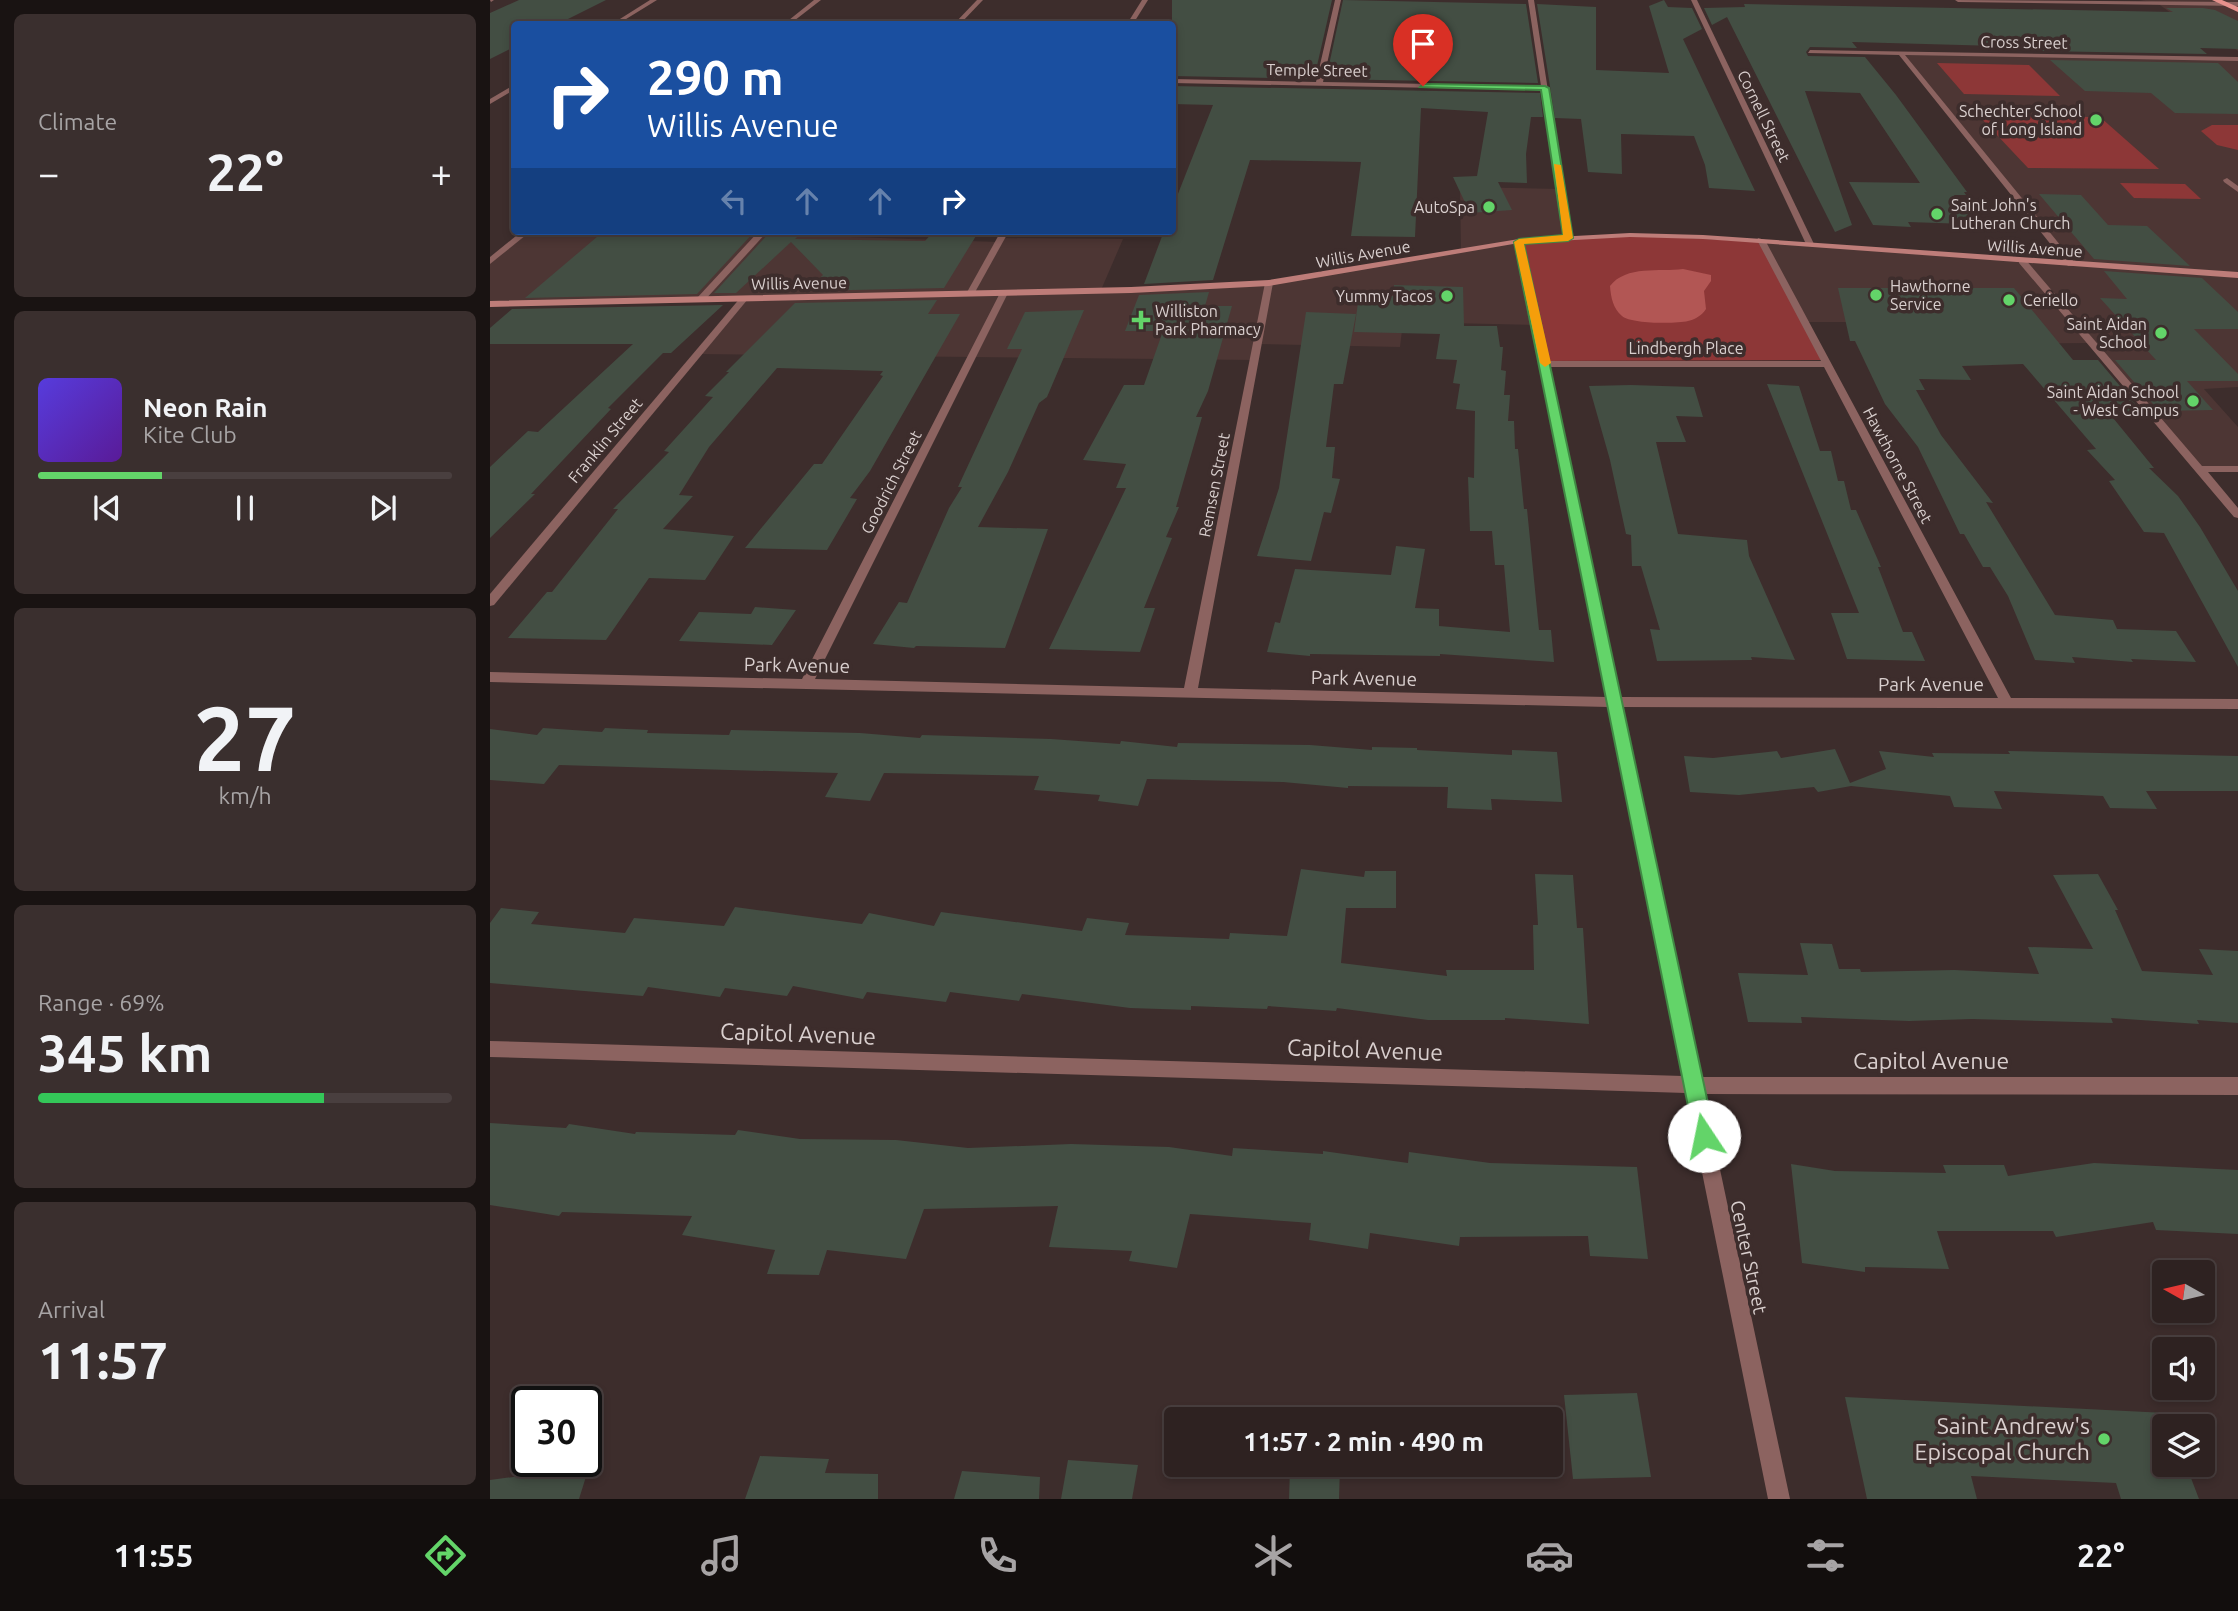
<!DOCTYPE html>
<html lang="en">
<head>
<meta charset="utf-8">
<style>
	:root { --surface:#2e2221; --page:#3a2f2e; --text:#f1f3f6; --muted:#a7a4a5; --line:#493f3f; --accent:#63d469 }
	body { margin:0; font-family:Ubuntu,sans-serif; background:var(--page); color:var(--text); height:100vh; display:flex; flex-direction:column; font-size:26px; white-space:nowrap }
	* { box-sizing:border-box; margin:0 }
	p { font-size:23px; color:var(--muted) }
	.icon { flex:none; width:38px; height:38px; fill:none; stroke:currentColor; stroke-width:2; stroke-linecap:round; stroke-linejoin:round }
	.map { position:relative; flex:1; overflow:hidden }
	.sheet { display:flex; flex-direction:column; gap:14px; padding:14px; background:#191312; width:490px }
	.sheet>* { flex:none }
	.hud { position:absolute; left:21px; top:21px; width:665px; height:214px; border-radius:7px; box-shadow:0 4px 10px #0003,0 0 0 2px var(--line); background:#1a4fa0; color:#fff; overflow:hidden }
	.needle { width:46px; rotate:278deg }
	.buttons { position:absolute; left:1662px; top:1260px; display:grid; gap:14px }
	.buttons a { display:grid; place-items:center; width:63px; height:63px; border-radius:7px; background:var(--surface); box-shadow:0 4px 10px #0003,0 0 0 2px var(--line); font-size:35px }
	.speed { position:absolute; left:21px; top:1386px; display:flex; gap:14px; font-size:35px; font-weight:700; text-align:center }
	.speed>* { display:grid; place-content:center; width:91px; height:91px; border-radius:50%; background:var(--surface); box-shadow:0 4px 10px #0003,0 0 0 2px var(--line); line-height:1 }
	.speed .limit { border:4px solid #111; border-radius:10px; background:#fff; color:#111 }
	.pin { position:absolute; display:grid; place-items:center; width:60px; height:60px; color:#fff; margin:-72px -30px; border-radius:50% 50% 50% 0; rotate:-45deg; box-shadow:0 0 7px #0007 }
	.pin .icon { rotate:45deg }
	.me { position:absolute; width:77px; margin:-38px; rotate:349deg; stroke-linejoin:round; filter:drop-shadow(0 0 5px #0008) }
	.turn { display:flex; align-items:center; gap:24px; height:147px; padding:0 21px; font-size:32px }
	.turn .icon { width:91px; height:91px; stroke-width:2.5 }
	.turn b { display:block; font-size:49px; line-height:60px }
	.lanes { display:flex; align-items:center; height:66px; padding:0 21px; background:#0003; justify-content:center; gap:35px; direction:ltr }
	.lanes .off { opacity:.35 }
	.big { font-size:52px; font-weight:600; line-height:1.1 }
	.sheet .widget { flex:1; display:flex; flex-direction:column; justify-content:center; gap:10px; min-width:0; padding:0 24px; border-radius:10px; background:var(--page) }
	.sheet .dial { align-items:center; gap:0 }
	.dial b { font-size:91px; line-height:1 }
	.song { display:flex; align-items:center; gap:21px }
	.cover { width:84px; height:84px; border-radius:10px; background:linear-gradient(135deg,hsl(250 70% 55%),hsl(270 70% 35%)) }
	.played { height:7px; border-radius:4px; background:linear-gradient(90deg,var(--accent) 30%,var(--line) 30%) }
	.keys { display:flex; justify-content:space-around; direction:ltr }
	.heat { display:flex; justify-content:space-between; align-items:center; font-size:38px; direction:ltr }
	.charge { height:10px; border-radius:5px; background:linear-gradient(90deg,#34c759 69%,var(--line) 0) }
	.trip { position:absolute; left:674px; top:1407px; width:399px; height:70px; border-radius:7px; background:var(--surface); box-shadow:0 4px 10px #0003,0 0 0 2px var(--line); font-weight:600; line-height:70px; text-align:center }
	.dock { display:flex; height:112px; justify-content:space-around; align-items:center; background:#120e0d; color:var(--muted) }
	.dock .icon { width:49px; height:49px }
	.dock .current { color:var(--accent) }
	.dock b { font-size:32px; color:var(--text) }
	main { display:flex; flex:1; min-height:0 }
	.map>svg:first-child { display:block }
	.built { fill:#4d3634 }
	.green { fill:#8d3737 }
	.water { fill:#b25654 }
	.building { fill:#434e43 }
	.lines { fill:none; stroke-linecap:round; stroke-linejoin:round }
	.minor { fill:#8c6360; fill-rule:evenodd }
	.secondary { fill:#be7d79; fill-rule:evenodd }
	.primary { fill:#e5918c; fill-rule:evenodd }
	.route { fill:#63d469; stroke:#408a44; stroke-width:2 }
	.slow { fill:#f59e0b }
	.poi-dot { fill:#63d469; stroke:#3d2d2c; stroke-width:2.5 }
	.labels { text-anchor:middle; stroke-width:7; stroke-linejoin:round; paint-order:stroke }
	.far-street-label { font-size:16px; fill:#d9cfce; stroke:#3d2d2c }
	.far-poi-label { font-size:16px; fill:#d9cfce; stroke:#3d2d2c; text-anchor:end }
	.street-label { font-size:19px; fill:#d9cfce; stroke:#3d2d2c }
	.near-street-label { font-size:23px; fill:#d9cfce; stroke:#3d2d2c }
	.near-poi-label { font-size:23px; fill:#d9cfce; stroke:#3d2d2c; text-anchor:end }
</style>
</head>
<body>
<main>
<section class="sheet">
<div class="widget"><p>Climate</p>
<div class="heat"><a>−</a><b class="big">22°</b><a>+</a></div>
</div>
<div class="widget">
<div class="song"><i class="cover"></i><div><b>Neon Rain</b><p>Kite Club</p></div></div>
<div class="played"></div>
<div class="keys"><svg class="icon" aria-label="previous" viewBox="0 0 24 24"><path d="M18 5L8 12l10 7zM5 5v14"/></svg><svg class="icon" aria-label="pause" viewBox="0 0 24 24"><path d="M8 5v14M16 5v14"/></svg><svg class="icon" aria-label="next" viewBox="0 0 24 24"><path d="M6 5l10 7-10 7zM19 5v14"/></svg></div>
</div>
<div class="widget dial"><b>27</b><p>km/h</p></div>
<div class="widget"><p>Range · 69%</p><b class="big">345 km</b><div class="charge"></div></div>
<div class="widget"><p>Arrival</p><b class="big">11:57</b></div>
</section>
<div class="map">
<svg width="1748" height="1499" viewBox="0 0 1748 1499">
	<rect width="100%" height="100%" fill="#3d2d2c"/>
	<!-- built -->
	<g class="built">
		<path d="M1649 0H1748V51L1722 32H1708L1667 3Z"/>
		<path d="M1411 54 1748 59V387L1714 389 1748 427V469H1709L1602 343 1453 344 1437 322H1314L1271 241 1580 264Z"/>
		<path d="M970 187 1071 189 1078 238 1047 325 913 322 910 347 767 344 764 360 208 354 253 299 0 304V260L36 231 273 234 508 242 511 238 633 239 611 290 779 283 971 250Z"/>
	</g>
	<!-- green -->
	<g class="green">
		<path d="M1447 63 1539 65 1570 96 1474 94Z"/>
		<path d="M1489 116 1610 117 1669 169 1538 168Z"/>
		<path d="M1722 125H1748V150L1727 145 1711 131Z"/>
		<path d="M1630 183 1695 184 1711 199 1644 198Z"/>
		<path d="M1140 235 1272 242 1332 360 1055 361 1029 241Z"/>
	</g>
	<!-- water -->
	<path class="water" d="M1193 269 1221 275V281L1214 291 1216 309C1212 315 1206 319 1198 321 1186 324 1141 324 1132 316 1123 308 1121 298 1120 286 1136 265 1170 272 1193 269Z"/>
	<!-- building -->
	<g class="building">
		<path d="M29 0H116L68 24H24V47L0 59V13Z"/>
		<path d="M682 0H842L824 79 682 76Z"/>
		<path d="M853 0 1036 4 1048 83 836 79Z"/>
		<path d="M1174 0 1178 7 1202 8 1212 29 1193 39 1265 191 1219 188 1215 165 1204 136 1131 134 1132 174 1098 172 1091 119 1065 118 1047 4 1106 7V70L1179 73 1159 6Z"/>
		<path d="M1254 4 1683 12 1676 8H1713L1725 10 1748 21V49L1710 48 1717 54 1550 51 1545 47 1362 42 1367 48 1320 47 1316 52 1318 56 1375 57 1406 95 1477 192H1474L1476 195H1464L1483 221H1476L1477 224 1418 222 1421 227 1383 225 1359 182 1430 183 1370 93 1315 91 1362 225 1345 232 1237 17 1222 25 1214 8 1255 7Z"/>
		<path d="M1560 60 1728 63 1748 82V114L1685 113 1661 93 1595 91Z"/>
		<path d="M682 86 1050 93 1053 117H1041L1036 154 1037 183 1008 182 1022 210 980 213 963 177 987 176 998 112 931 108 925 237 861 236 871 162 760 160 723 280 654 284 674 231H682V209L723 105 682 104Z"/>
		<path d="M1549 194 1591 195 1618 225 1657 226 1700 266 1604 259Z"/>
		<path d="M114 231H265L207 294 35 298Z"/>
		<path d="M281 231H313L305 239 435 241 444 231H489L454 288 316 291 333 275 301 242 246 293H224Z"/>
		<path d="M1614 271 1712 278 1748 312V329H1704L1748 374V381H1697L1723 410 1669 411 1625 360H1666L1610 298 1637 299Z"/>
		<path d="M904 285 973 287 974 326H1007L1010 347H1013L1011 370 1016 371 1014 395H1020L1018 421H1024L1025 449H1028L1034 509H1037L1049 630H1061L1064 662 950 654V656L820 654V656L777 652 785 622 790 623 805 569 901 575 906 546 935 549 925 608 949 609V626L1020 632 1014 565H1005L1002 531H980L978 477 984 478 985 411 966 409 970 384 963 383 967 360 946 359 950 334 864 332 869 295 903 296Z"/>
		<path d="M1348 288H1524L1583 360H1608L1652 412 1619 413 1664 468H1659L1688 496 1710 527 1748 591V667L1674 533 1654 532 1619 481 1625 480 1597 450 1606 449 1533 364 1472 366 1481 380 1429 379 1435 390H1426L1451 435 1503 503 1496 502 1565 615 1623 620 1627 629 1686 631 1706 662 1641 659 1643 662 1582 657 1585 663 1545 660 1518 596 1500 567H1493L1474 534H1470L1428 447 1395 404 1365 341H1360Z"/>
		<path d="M719 292 715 306H742L718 391 706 417H712L686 507H689L676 537 682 538 654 608H665L650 652 559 649 636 488H626L636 464 593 460 634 385H654L673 331H635L649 295Z"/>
		<path d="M447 300 438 314H470L380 471 360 498 367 499 337 550 255 548 324 464H332L393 376 390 375 393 371 287 368 219 447 189 495 203 496 173 529 244 536 215 580 159 578 116 640 18 638 57 592H62L128 509H123L179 452 174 451 223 397 215 396 239 372H236L305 303Z"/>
		<path d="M233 305 181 353H173L118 408 121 409 41 494H45L0 538V467L38 431 48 432 143 344H0V328L22 309Z"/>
		<path d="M594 310 557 397 549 403 518 472 488 527 558 529 515 648 426 646 424 648 383 644 409 602 417 603 459 508 472 487H468L532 349H517L535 312Z"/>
		<path d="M816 312 866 314 853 384H844L836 447H845L842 478 850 479 841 513 834 512 821 561 767 556 789 488Z"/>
		<path d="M1277 384 1309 386 1330 451H1341L1348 481H1354L1361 510H1366L1391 567H1388L1413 632H1422L1435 661 1357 659 1341 613H1369Z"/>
		<path d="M1141 385 1204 387 1213 417 1186 416 1196 442H1166L1188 534 1257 540 1259 556 1305 660 1261 657 1262 660 1167 661 1160 629 1170 630 1151 566H1142L1141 535 1136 534 1120 460 1099 386Z"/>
		<path d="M265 607 306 610 282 645 189 641 209 612 261 614Z"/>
		<path d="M53 728 112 732 115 728 158 730 157 733 239 735 241 730 370 733 430 738 432 735 561 739 630 744 631 741 687 747 688 743 820 745 882 750V747L927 748V750L1022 755V750L1067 752 1072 802 1001 799 1002 810 957 808 958 787 858 786V788L793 782 657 779 648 806 608 801 610 795 544 790 549 776 394 773 380 801 335 797 348 773 69 765 54 784 0 780V729L47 735Z"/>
		<path d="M1345 749 1360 783 1396 769 1389 751 1444 757 1442 753 1520 754 1518 751 1748 756V791H1656L1667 809 1620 808 1613 796 1504 791 1512 809 1464 807 1460 796 1361 786 1328 792 1324 787 1249 795 1200 792 1194 756 1223 758 1287 751 1291 758Z"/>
		<path d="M811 869 874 877 875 871H906V908H856L851 963 957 976 956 970H1044L1043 925H1048L1045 874 1083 875 1087 928H1093L1099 1024 1015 1018V1020H938L847 1008 846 1011 778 1006 777 1009 701 1006V1010L640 1008 532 994 529 1001 460 992 456 1002 377 992 373 999 303 986 297 996 235 988 230 997 158 987 153 996 0 983V923L11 908 49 912 41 924 135 933 144 918 234 926 245 907 372 924 379 913 444 926 451 912 592 931 597 918 639 923 635 935 739 939 740 933 797 936Z"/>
		<path d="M1608 874 1628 910H1625L1652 971 1723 975 1709 949 1748 951V1023L1707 1020 1709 1024 1621 1018 1623 1023 1482 1019 1419 1021 1311 1017 1312 1023 1258 1022 1248 973 1318 975 1310 943 1342 944 1349 969H1370L1371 972 1464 970 1549 974 1538 947 1603 949 1563 875Z"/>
		<path d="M0 1123 76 1128 79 1124 145 1134 146 1132 245 1135 248 1130 310 1139 406 1140 478 1148 581 1144 679 1147 742 1156 743 1148 833 1154V1151L918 1163 919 1152 1000 1163 1147 1167 1158 1259 1100 1256 1098 1236 970 1237 969 1246 880 1233 878 1249 819 1240 821 1223 700 1214 687 1268 639 1261 642 1251 559 1247 568 1206 434 1209 416 1259 337 1250 329 1275 277 1274 285 1250 192 1235 202 1216 72 1212 69 1216 0 1205Z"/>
		<path d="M1604 1163 1748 1170V1234L1666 1230 1663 1222 1566 1237 1563 1231H1447L1459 1269 1375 1267V1272L1312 1263 1301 1164 1345 1171 1456 1173 1453 1165H1514L1518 1176Z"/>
		<path d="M1147 1393 1161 1477 1083 1479 1074 1395Z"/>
		<path d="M1355 1397 1676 1413 1681 1426H1675V1465H1696L1709 1499H1631L1626 1483 1481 1476 1487 1499H1377Z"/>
		<path d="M270 1456 339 1459 335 1473 388 1474V1499H255Z"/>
		<path d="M578 1460 648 1465 642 1499H571Z"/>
		<path d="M850 1466 849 1499H799L800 1467Z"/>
		<path d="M99 1467 89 1499H0V1480Z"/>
		<path d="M472 1471 550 1477 549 1499H464Z"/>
	</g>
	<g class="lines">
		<!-- minor -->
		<g class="minor">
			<path d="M0 0H4L1 2Z"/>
			<path d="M160 0H167L128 24H122Z"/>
			<path d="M324 0H331L300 24H294Z"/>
			<path d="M487 0H493L470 24H464Z"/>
			<path d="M652 0H658L643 24H637Z"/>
			<path d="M845 0H851L833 82 1051 86 1038 0H1044L1081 240 1074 238 1052 90 682 83V79L826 82Z"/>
			<path d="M1201 0H1207L1324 244 1323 246 1316 244Z"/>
			<path d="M1465 0 1748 2V6L1468 2Z"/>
			<path d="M1320 50 1748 57V61L1415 55 1584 262V266H1578L1409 55 1318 53Z"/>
			<path d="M24 85V90L0 104V99Z"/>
			<path d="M1737 178 1748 186V192L1734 182 1733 180Z"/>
			<path d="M32 231H41L0 264V257Z"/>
			<path d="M269 231H278L213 302H207V298Z"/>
			<path d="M511 231H519L484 294 477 296 476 294Z"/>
			<path d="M1268 238 1275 240 1521 698 1748 699V709L1132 707 1211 1077H1748V1095L1214 1094 1300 1499H1278L1196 1093 0 1057V1041L1193 1076 1118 707 0 682V672L312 679 510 293 514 290 518 293 325 679 694 688 775 283 779 280 783 283 708 688 1117 697 1025 241 1029 239 1033 241 1059 361H1331L1267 240ZM1060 367H1334L1508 698 1130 697Z"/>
			<path d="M1529 259H1535L1712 466H1748V472H1718L1748 508V518L1744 517 1529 263Z"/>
			<path d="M251 297 258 299 4 605 0 606V594Z"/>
		</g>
		<!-- secondary -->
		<path class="secondary" d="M1140 233 1213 235 1748 272V278L1213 239 1140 237 1029 243 779 286 641 293 0 307V301L641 287 779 280 1029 239Z"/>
		<!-- primary -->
		<path class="primary" d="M1722 0H1732L1748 7V12Z"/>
	</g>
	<!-- route -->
	<path class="route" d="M933 84 1055 86 1059 88 1083 238 1078 241 1034 244 1225 1136 1222 1144 1214 1147 1207 1144 1204 1136 1024 242 1029 239 1073 235 1051 90 930 87Z"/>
	<!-- slow -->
	<path class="slow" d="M1064 164 1071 165 1083 238 1078 241 1034 244 1061 363 1055 367 1050 363 1024 242 1029 239 1073 235Z"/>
	<!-- markers -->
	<g class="poi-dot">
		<circle cx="1606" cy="120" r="7"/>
		<circle cx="999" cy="207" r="7"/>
		<circle cx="1447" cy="214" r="7"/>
		<circle cx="1386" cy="295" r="7"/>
		<circle cx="957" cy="296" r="7"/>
		<circle cx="1519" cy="300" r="7"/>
		<path d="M647.5 309.5h7v7h7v7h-7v7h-7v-7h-7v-7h7z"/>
		<circle cx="1671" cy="333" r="7"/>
		<circle cx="1703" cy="401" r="7"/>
		<circle cx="1614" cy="1439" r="7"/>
	</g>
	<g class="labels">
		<!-- far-street labels -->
		<g class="far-street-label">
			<text transform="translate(1534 42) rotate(1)" y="6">Cross Street</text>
			<text transform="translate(827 70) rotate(1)" y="6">Temple Street</text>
			<text transform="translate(1274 116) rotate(64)" y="6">Cornell Street</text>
			<text transform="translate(1545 248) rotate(4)" y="6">Willis Avenue</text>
			<text transform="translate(873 254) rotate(-10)" y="6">Willis Avenue</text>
			<text transform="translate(309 283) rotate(-1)" y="6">Willis Avenue</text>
			<text x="1196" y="354">Lindbergh Place</text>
			<text transform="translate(115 440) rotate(-50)" y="6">Franklin Street</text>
			<text transform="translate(1408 465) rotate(62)" y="6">Hawthorne Street</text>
			<text transform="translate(401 482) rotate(-63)" y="6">Goodrich Street</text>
			<text transform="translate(724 485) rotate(-79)" y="6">Remsen Street</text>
		</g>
		<!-- far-poi labels -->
		<g class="far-poi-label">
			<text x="1592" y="117">Schechter School<tspan x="1592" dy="18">of Long Island</tspan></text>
			<text x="1461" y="211" text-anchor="start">Saint John's<tspan x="1461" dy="18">Lutheran Church</tspan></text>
			<text x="985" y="213">AutoSpa</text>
			<text x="1400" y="292" text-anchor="start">Hawthorne<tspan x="1400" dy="18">Service</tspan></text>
			<text x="943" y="302">Yummy Tacos</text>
			<text x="1533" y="306" text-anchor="start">Ceriello</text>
			<text x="665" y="317" text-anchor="start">Williston<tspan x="665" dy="18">Park Pharmacy</tspan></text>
			<text x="1657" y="330">Saint Aidan<tspan x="1657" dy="18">School</tspan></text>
			<text x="1689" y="398">Saint Aidan School<tspan x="1689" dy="18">- West Campus</tspan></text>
		</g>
		<!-- street labels -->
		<g class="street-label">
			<text transform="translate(307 665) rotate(1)" y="7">Park Avenue</text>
			<text transform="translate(874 678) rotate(1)" y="7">Park Avenue</text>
			<text x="1441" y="691">Park Avenue</text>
			<text transform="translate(1259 1257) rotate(78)" y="7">Center Street</text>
		</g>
		<!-- near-street labels -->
		<g class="near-street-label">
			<text transform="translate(308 1034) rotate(2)" y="8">Capitol Avenue</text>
			<text transform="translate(875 1050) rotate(2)" y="8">Capitol Avenue</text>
			<text x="1441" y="1069">Capitol Avenue</text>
		</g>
		<!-- near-poi labels -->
		<g class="near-poi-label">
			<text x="1600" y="1434">Saint Andrew's<tspan x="1600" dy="26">Episcopal Church</tspan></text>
		</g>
	</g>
</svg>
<div class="buttons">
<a><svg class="needle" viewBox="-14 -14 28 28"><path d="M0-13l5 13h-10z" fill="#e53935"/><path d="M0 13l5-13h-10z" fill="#a7a4a5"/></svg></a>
<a><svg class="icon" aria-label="sound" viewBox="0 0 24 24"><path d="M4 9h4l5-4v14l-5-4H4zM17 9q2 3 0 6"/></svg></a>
<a><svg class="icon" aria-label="layers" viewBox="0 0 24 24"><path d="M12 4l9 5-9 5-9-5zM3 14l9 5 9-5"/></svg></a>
</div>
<div class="speed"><div class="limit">30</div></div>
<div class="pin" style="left:933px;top:86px;background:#d93025"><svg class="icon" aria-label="arrive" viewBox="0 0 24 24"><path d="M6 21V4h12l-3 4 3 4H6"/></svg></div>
<svg class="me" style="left:1214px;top:1136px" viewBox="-20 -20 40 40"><circle r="19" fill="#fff"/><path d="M0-13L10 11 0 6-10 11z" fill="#63d469"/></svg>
<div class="trip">11:57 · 2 min · 490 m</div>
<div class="hud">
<div class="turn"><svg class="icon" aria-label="right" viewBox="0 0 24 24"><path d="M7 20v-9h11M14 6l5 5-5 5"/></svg><div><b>290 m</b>Willis Avenue</div></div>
<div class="lanes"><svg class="icon off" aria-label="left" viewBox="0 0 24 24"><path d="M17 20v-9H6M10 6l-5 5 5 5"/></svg><svg class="icon off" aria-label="ahead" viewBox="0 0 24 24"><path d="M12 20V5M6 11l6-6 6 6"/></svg><svg class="icon off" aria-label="ahead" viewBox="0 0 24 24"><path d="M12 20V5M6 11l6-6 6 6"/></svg><svg class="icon" aria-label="right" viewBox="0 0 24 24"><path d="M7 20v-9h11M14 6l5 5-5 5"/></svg></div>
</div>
</div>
</main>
<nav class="dock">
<b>11:55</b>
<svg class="icon current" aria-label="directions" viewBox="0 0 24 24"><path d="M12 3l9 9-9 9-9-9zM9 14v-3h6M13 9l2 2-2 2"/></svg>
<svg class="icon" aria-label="music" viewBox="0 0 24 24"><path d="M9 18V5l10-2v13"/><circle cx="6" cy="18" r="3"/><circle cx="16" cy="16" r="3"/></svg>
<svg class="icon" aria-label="phone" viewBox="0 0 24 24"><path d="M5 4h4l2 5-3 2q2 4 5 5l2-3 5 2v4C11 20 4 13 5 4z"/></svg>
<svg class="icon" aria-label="climate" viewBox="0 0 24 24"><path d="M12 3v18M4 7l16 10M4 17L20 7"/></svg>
<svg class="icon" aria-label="car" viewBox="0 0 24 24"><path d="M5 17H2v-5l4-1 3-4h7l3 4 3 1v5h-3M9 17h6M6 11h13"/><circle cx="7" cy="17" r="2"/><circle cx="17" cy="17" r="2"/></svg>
<svg class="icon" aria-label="filters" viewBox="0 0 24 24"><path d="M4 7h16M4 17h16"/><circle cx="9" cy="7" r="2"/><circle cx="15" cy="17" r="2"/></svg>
<b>22°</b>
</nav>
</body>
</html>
